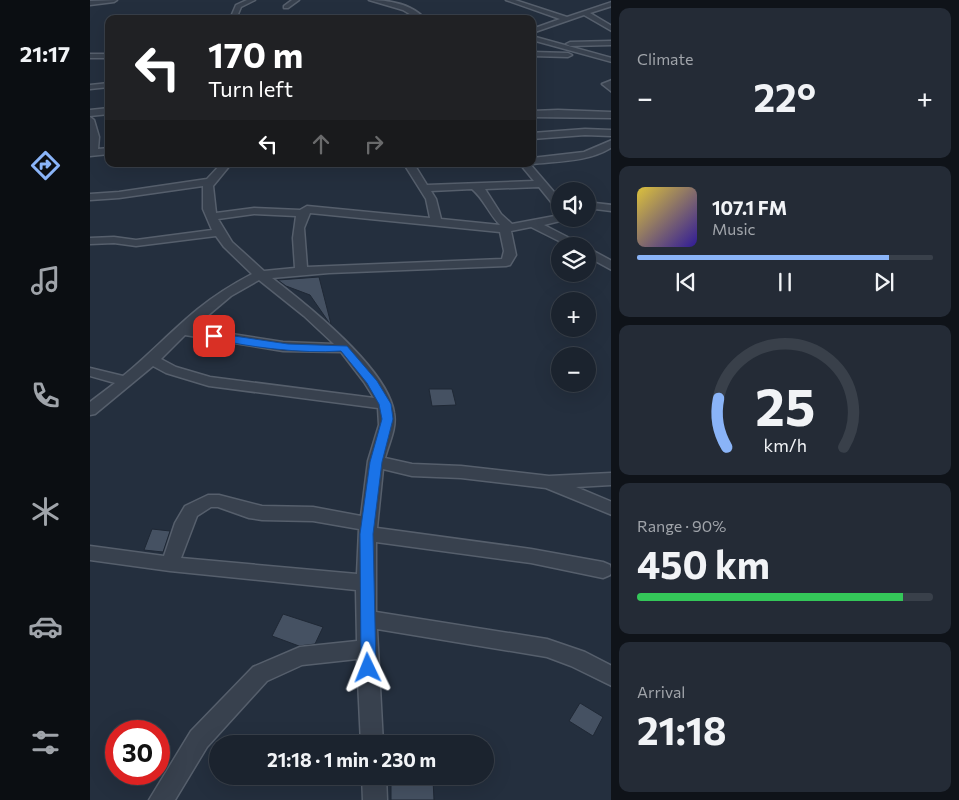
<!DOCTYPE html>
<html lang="en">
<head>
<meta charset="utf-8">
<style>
	:root { --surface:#1b232e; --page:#242b36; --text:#f1f3f6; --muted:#a0a4aa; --line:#39404a; --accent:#8ab4f8 }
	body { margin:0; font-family:Commissioner,sans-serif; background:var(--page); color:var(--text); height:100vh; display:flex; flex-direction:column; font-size:19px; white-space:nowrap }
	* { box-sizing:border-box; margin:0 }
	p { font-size:16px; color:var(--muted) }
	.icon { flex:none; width:28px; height:28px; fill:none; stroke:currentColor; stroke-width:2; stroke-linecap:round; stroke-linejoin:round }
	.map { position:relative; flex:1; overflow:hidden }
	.side { display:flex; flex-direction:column; gap:8px; padding:8px; background:#0f1319; width:348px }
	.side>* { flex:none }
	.guide { position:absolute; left:15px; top:15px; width:431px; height:152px; border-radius:10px; box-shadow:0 5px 20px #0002,0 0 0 1px var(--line); background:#202124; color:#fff; overflow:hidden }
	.buttons { position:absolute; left:461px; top:182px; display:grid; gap:10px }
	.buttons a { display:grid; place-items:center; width:45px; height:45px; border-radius:50%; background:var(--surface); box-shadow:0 5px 20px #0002,0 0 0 1px var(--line); font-size:25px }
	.speed { position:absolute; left:15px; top:720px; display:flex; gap:10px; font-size:25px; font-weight:700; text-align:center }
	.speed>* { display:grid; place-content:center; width:65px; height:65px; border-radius:50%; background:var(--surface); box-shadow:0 5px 20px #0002,0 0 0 1px var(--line); line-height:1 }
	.speed .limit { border:8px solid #d22; background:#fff; color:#111 }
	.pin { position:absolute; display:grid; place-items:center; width:42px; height:42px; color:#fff; margin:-21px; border-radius:10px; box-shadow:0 2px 8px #0006 }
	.me { position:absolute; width:55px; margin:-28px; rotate:358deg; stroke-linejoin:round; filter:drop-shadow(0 0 4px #0008) }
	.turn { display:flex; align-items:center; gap:18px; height:105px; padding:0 20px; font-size:22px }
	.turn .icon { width:65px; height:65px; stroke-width:2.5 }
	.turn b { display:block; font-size:35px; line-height:42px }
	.lanes { display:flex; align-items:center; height:48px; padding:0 20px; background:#0003; justify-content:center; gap:25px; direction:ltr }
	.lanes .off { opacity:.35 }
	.big { font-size:38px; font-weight:700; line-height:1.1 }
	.side .widget { flex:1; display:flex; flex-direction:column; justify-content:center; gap:8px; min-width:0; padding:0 18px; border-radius:10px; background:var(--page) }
	.side .dial { align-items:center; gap:0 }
	.dial svg { height:130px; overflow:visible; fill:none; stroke:var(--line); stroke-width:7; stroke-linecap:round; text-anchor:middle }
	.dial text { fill:var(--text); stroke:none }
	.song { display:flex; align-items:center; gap:15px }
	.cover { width:60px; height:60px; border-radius:8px; background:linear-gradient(135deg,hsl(50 70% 55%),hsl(250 70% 35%)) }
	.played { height:5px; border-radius:2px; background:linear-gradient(90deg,var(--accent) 85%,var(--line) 85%) }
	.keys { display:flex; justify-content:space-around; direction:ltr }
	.heat { display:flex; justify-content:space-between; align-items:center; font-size:28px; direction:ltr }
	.charge { height:8px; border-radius:4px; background:linear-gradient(90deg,#34c759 90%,var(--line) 0) }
	.trip { position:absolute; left:119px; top:735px; width:285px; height:50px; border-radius:25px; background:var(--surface); box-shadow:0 5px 20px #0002,0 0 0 1px var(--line); font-weight:700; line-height:50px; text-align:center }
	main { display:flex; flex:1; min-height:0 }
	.dock { display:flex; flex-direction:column; width:90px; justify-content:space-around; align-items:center; background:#0b0e12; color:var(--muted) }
	.dock .icon { width:35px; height:35px }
	.dock .current { color:var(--accent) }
	.dock b { font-size:22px; color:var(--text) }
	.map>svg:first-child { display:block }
	.building { fill:#455162; stroke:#1f2835 }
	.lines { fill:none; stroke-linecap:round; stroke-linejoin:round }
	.minor-casing { stroke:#565f6c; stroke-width:3 }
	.minor { fill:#38414e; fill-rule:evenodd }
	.route { fill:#1a73e8; stroke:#114b97 }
</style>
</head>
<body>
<main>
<nav class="dock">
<b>21:17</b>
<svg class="icon current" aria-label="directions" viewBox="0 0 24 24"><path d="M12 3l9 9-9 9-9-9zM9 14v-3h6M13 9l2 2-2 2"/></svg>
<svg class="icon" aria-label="music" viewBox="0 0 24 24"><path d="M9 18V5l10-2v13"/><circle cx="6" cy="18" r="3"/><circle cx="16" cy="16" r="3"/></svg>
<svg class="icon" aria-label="phone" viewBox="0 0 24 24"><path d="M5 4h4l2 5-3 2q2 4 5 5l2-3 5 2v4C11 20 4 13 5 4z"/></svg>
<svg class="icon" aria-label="climate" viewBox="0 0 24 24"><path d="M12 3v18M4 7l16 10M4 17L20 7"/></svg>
<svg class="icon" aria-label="car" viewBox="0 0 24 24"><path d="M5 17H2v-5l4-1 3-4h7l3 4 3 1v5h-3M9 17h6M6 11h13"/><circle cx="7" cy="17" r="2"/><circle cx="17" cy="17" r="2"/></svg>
<svg class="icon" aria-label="filters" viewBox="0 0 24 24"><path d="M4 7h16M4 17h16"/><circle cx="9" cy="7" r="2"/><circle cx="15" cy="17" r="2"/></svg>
</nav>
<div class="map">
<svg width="522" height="800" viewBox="0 0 522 800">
	<rect width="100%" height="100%" fill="#242f3e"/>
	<!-- building -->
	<g class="building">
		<path d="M229 277 241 324H240L220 295 196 286 188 280Z"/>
		<path d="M339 389H362L366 405 342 406Z"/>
		<path d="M62 529 80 531 73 552 54 550Z"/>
		<path d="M193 614 233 627 225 644 209 646 182 636Z"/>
		<path d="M490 703 513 717 503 736 479 721Z"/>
		<path d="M301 778 343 779 344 800H301Z"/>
	</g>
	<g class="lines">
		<!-- minor casing -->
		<g class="minor-casing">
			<g id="minor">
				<path d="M27 0 24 2 0 5V1Z"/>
				<path d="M157 0H165L151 7 146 19H140L146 5Z"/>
				<path d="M202 0H209L198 8H194V6Z"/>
				<path d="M279 0C298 0 322 4 335 19H328L313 10Z"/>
				<path d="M416 0H425L477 17 522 2V6L500 13 522 26V31L494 15 442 33V29L470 19Z"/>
				<path d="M442 36 522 58V62L442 40Z"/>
				<path d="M522 41V45L480 46 476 44 480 42Z"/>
				<path d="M442 52 478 53 482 55 478 57 442 56Z"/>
				<rect x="0" y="54" width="19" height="4"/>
				<path d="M522 80V92L512 84Z"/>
				<path d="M19 83V87L0 89V85Z"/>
				<path d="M19 108V114L0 116V110Z"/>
				<path d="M468 110 522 112V118L442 117V111Z"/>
				<path d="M0 117 4 120 9 137 8 149 19 148V154L0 156Z"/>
				<path d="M495 129 522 130V136L495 135 442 139V133Z"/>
				<path d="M522 140V147C499 162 468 161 442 164H441L442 158 494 152Z"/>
				<path d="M131 164H141L123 186 126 213 164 208 210 210 217 206 340 218 336 199 314 164H324L337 185 444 181 430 164H440L470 199V209L466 208 449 187 395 189 411 214 422 224 470 215V219H475L474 220 454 225 491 244 493 246H479L441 227 421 231 426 255 420 265 416 266 239 273 182 278C216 304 298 369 304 413 307 428 299 443 295 458L322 464 371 466 459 476 522 473V485L486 487 522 502V515L456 488 371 478 322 476 293 469 287 528 441 549 513 562 520 565 522 572 520 575 513 578 441 563 286 542V612L457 639 495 652 522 666V686L481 666 457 657 287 629 293 744H271L267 659 212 665 177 681 117 747 85 800H59L101 731 163 667 210 647 267 641 266 590 80 571 0 560V546L74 556 85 523 95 506 118 495H129L172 506 223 507 271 516 278 461 289 425 288 408 119 386 76 373 63 366 5 414 0 415V402L25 383 0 376V368L33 376C59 355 82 330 108 309 125 295 143 284 162 274L134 247 126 236 46 246 24 243 0 244V238L24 237 46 240 122 230 113 209V186L29 198 0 200V194L29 192 117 179ZM382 189C394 199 399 214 410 225L351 219 346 199 341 191ZM220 213 410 232 414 251 412 259 217 267 214 228ZM164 214 206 216 203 238 205 268 174 271 142 242 128 219ZM169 280 214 316 244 344 193 342 103 328 141 296ZM95 335 193 351 251 352 274 382 284 398 120 377 86 367 71 359ZM121 507H128L159 518 172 520 223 521 269 529 267 574 91 558 107 516Z"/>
				<path d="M505 203 522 205V211L505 209 498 211V205Z"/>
				<path d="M498 248 522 261V270L498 257Z"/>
				<path d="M272 776H296L297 800H273Z"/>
			</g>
		</g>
		<!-- minor -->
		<use href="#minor" class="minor"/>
	</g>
	<!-- route -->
	<path class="route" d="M124 333 198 344 257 346 287 381 301 404 303 419 292 462 283 534 286 668 284 673 278 675 273 673 271 668 270 534 280 462 292 419 289 404 277 383 251 351C212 354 157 347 120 338L118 336Z"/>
</svg>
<div class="buttons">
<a><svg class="icon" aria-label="sound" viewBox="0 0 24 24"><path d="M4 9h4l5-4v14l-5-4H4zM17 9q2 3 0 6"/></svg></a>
<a><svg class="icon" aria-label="layers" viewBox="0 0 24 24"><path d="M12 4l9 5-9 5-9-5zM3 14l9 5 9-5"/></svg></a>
<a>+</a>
<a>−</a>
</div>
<div class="speed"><div class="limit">30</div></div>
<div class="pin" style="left:124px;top:336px;background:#d93025"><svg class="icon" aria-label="arrive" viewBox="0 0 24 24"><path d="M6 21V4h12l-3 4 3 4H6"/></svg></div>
<svg class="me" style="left:278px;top:668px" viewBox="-20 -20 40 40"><path d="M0-17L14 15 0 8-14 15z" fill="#1a73e8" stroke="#fff" stroke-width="4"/></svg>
<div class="trip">21:18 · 1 min · 230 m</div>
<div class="guide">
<div class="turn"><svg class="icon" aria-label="left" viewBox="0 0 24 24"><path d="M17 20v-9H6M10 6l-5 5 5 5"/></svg><div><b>170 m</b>Turn left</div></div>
<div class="lanes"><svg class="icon" aria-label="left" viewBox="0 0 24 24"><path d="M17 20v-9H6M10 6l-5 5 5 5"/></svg><svg class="icon off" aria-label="ahead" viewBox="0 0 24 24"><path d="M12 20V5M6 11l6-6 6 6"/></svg><svg class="icon off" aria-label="right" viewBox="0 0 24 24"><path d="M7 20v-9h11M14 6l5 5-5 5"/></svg></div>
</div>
</div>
<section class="side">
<div class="widget"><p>Climate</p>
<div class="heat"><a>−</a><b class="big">22°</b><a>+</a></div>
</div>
<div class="widget">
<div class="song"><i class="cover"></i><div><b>107.1 FM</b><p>Music</p></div></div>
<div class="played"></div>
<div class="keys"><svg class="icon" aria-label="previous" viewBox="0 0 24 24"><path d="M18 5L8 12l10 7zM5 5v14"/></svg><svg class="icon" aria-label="pause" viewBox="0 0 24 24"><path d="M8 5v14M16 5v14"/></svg><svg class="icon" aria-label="next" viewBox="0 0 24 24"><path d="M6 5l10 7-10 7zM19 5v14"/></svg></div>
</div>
<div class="widget dial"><svg viewBox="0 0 100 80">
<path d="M14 69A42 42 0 1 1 86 69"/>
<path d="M14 69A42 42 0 0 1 9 39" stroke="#8ab4f8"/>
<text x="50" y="56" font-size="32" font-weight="700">25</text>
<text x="50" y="72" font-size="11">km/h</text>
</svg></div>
<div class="widget"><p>Range · 90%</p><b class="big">450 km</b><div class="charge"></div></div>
<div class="widget"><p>Arrival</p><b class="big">21:18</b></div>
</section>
</main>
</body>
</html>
